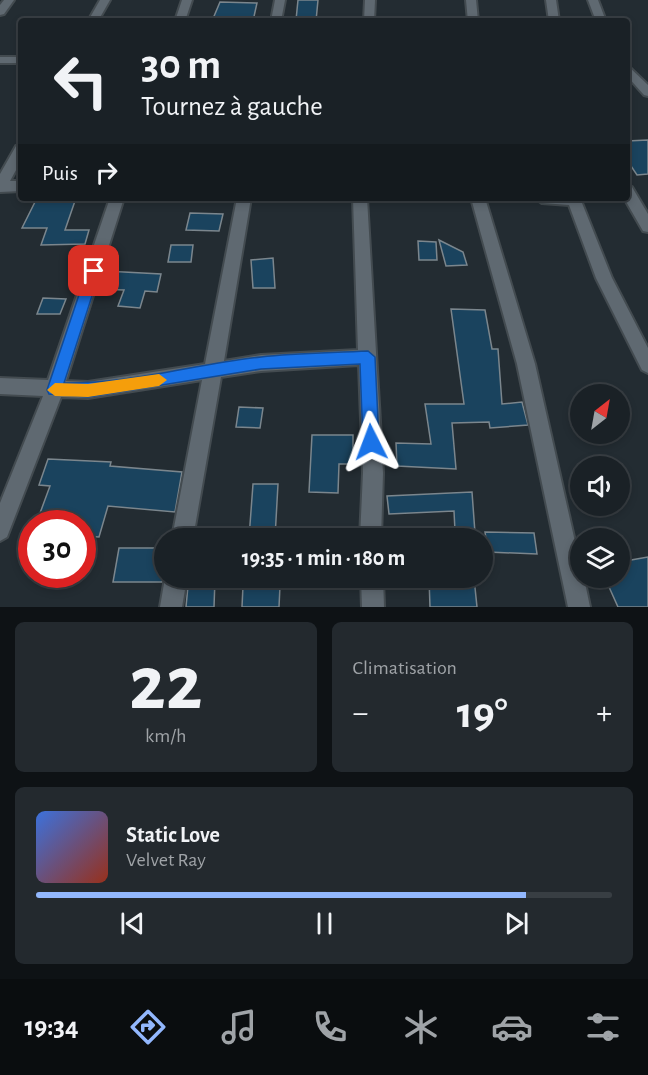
<!DOCTYPE html>
<html lang="fr">
<head>
<meta charset="utf-8">
<style>
	:root { --surface:#1a2126; --page:#23292e; --text:#f1f3f6; --muted:#9fa3a7; --line:#383e43; --accent:#92b7fd }
	body { margin:0; font-family:"Alegreya Sans",sans-serif; background:var(--page); color:var(--text); height:100vh; display:flex; flex-direction:column; font-size:22px; white-space:nowrap }
	* { box-sizing:border-box; margin:0 }
	p { font-size:20px; color:var(--muted) }
	.icon { flex:none; width:33px; height:33px; fill:none; stroke:currentColor; stroke-width:2; stroke-linecap:round; stroke-linejoin:round }
	.map { position:relative; height:607px; overflow:hidden }
	.panel { display:flex; flex-direction:column; gap:15px; padding:15px; background:#0e1215; flex:1 }
	.panel>* { flex:none }
	.banner { position:absolute; left:18px; top:18px; width:612px; height:183px; border-radius:6px; box-shadow:0 3px 9px #0003,0 0 0 2px var(--line); background:#1a2126; color:var(--text); overflow:hidden }
	.needle { width:39px; rotate:31deg }
	.buttons { position:absolute; left:570px; top:384px; display:grid; gap:12px }
	.buttons a { display:grid; place-items:center; width:60px; height:60px; border-radius:50%; background:var(--surface); box-shadow:0 3px 9px #0003,0 0 0 2px var(--line); font-size:30px }
	.speed { position:absolute; left:18px; top:510px; display:flex; gap:12px; font-size:30px; font-weight:700; text-align:center }
	.speed>* { display:grid; place-content:center; width:78px; height:78px; border-radius:50%; background:var(--surface); box-shadow:0 3px 9px #0003,0 0 0 2px var(--line); line-height:1 }
	.speed .limit { border:9px solid #d22; background:#fff; color:#111 }
	.pin { position:absolute; display:grid; place-items:center; width:51px; height:51px; color:#fff; margin:-26px; border-radius:12px; box-shadow:0 3px 9px #0006 }
	.me { position:absolute; width:66px; margin:-33px; rotate:357deg; stroke-linejoin:round; filter:drop-shadow(0 0 4px #0008) }
	.turn { display:flex; align-items:center; gap:21px; height:126px; padding:0 24px; font-size:27px }
	.turn .icon { width:78px; height:78px; stroke-width:2.5 }
	.turn b { display:block; font-size:42px; line-height:51px }
	.then { display:flex; align-items:center; height:57px; padding:0 24px; background:#0003; gap:12px; font-size:22px }
	.big { font-size:45px; font-weight:600; line-height:1.1 }
	.panel .card { flex:1; display:flex; flex-direction:column; justify-content:center; gap:9px; min-width:0; padding:0 21px; border-radius:9px; background:var(--page) }
	.panel .dial { align-items:center; gap:0 }
	.dial b { font-size:78px; line-height:1 }
	.song { display:flex; align-items:center; gap:18px }
	.cover { width:72px; height:72px; border-radius:9px; background:linear-gradient(135deg,hsl(220 70% 55%),hsl(10 70% 35%)) }
	.played { height:6px; border-radius:3px; background:linear-gradient(90deg,var(--accent) 85%,var(--line) 85%) }
	.keys { display:flex; justify-content:space-around; direction:ltr }
	.heat { display:flex; justify-content:space-between; align-items:center; font-size:33px; direction:ltr }
	.panel .tiles { flex:1; display:grid; gap:15px; grid-template-columns:1fr 1fr }
	.card:last-child { grid-column:span 2 }
	.trip { position:absolute; left:154px; top:528px; width:339px; height:60px; border-radius:30px; background:var(--surface); box-shadow:0 3px 9px #0003,0 0 0 2px var(--line); font-weight:600; line-height:60px; text-align:center }
	.menu { display:flex; height:96px; justify-content:space-around; align-items:center; background:#0a0d0f; color:var(--muted) }
	.menu .icon { width:42px; height:42px }
	.menu .current { color:var(--accent) }
	.menu b { font-size:27px; color:var(--text) }
	.map>svg:first-child { display:block }
	.building { fill:#1a435e; stroke:#7b868d; stroke-width:1.5 }
	.lines { fill:none; stroke-linecap:round; stroke-linejoin:round }
	.minor-casing { stroke:#434b50; stroke-width:4 }
	.minor { fill:#5f6971; fill-rule:evenodd }
	.route { fill:#1a73e8; stroke:#114b97; stroke-width:1.5 }
	.slow { fill:#f59e0b }
</style>
</head>
<body>
<div class="map">
<svg width="648" height="607" viewBox="0 0 648 607">
	<rect width="100%" height="100%" fill="#232c32"/>
	<!-- building -->
	<g class="building">
		<path d="M298 0H318L316 21 296 20Z"/>
		<path d="M220 2 257 3 253 21H212Z"/>
		<path d="M648 140V174L637 175 627 160V141Z"/>
		<path d="M37 198H76L65 230H89L85 244 41 245 47 228H22Z"/>
		<path d="M190 213 223 214 219 231 186 230Z"/>
		<path d="M439 240 463 252 467 265 446 266Z"/>
		<path d="M418 241 436 242 437 260H419Z"/>
		<path d="M171 245H193L191 262H168Z"/>
		<path d="M273 258 275 288H253L251 260Z"/>
		<path d="M105 271 161 274 157 292 145 291 140 308 118 306 124 290 99 289Z"/>
		<path d="M43 298 66 299 60 314H37Z"/>
		<path d="M451 309 485 310 492 349H498L502 404 522 402 528 425 490 428 489 422 452 423 456 469 397 466 396 443 431 444 425 404H464Z"/>
		<path d="M239 407 263 408 260 428 236 427Z"/>
		<path d="M312 435H353V464H339L338 493 309 492Z"/>
		<path d="M48 459 111 462 110 466 182 472 175 512 108 506 99 537 82 536V524H36L50 486 39 485Z"/>
		<path d="M253 484H278L275 538H249Z"/>
		<path d="M472 492 475 533 455 531 454 511 389 514 387 496Z"/>
		<path d="M485 532 534 533 537 554 488 552Z"/>
		<path d="M119 548H165V576L162 582H113Z"/>
		<path d="M648 557V607H618L605 578H620V562Z"/>
		<path d="M429 578H474L477 607H430Z"/>
		<path d="M215 579 214 607H186L188 586Z"/>
		<path d="M243 586H280L279 607H242Z"/>
	</g>
	<g class="lines">
		<!-- minor casing -->
		<g class="minor-casing">
			<g id="minor">
				<path d="M4 0H14L4 14 0 15V5Z"/>
				<path d="M100 0H110L98 21H88Z"/>
				<path d="M182 0H192L185 21H175Z"/>
				<path d="M275 0H285L281 21H271Z"/>
				<path d="M365 0H375L374 21H364Z"/>
				<path d="M466 0H476L478 21H468Z"/>
				<path d="M546 0H556L559 21H549Z"/>
				<path d="M588 0H598L606 21H596Z"/>
				<rect x="0" y="57" width="21" height="6"/>
				<path d="M627 65 648 85V96L644 95 627 76Z"/>
				<path d="M21 145V161L10 181H21V191L0 192V174L16 146Z"/>
				<path d="M627 185 632 187 648 214V232L643 231 624 198H627Z"/>
				<path d="M110 198H124L66 381 88 382 205 364 237 198H251L224 361 261 355 358 350 353 198H367L383 473 381 538H360L363 473 359 365 261 371 221 377 193 538H172L202 380 88 398 61 397 7 537 0 541V503L43 396 0 394V378L48 380Z"/>
				<path d="M471 198H485L535 364 580 564V578H584L590 607H568L517 364Z"/>
				<path d="M535 198H580L612 278 648 348V373L642 370 596 278 569 205 542 203Z"/>
				<path d="M165 578H187L182 607H160Z"/>
				<path d="M361 578H383L384 607H362Z"/>
			</g>
		</g>
		<!-- minor -->
		<use href="#minor" class="minor"/>
	</g>
	<!-- route -->
	<path class="route" d="M94 266 100 271 64 383C131 384 195 364 261 357 296 353 332 353 368 351L375 357 379 442 377 448 371 450 366 448 363 442 360 364 261 369 88 397 49 394 47 390 87 271Z"/>
	<!-- slow -->
	<path class="slow" d="M159 374 167 380 159 386 88 397 55 396 47 390 55 383 88 384Z"/>
</svg>
<div class="buttons">
<a><svg class="needle" viewBox="-14 -14 28 28"><path d="M0-13l5 13h-10z" fill="#e53935"/><path d="M0 13l5-13h-10z" fill="#9fa3a7"/></svg></a>
<a><svg class="icon" aria-label="sound" viewBox="0 0 24 24"><path d="M4 9h4l5-4v14l-5-4H4zM17 9q2 3 0 6"/></svg></a>
<a><svg class="icon" aria-label="layers" viewBox="0 0 24 24"><path d="M12 4l9 5-9 5-9-5zM3 14l9 5 9-5"/></svg></a>
</div>
<div class="speed"><div class="limit">30</div></div>
<div class="pin" style="left:94px;top:271px;background:#d93025"><svg class="icon" aria-label="arrive" viewBox="0 0 24 24"><path d="M6 21V4h12l-3 4 3 4H6"/></svg></div>
<svg class="me" style="left:371px;top:442px" viewBox="-20 -20 40 40"><path d="M0-17L14 15 0 8-14 15z" fill="#1a73e8" stroke="#fff" stroke-width="4"/></svg>
<div class="trip">19:35 · 1 min · 180 m</div>
<div class="banner">
<div class="turn"><svg class="icon" aria-label="left" viewBox="0 0 24 24"><path d="M17 20v-9H6M10 6l-5 5 5 5"/></svg><div><b>30 m</b>Tournez à gauche</div></div>
<div class="then">Puis<svg class="icon" aria-label="right" viewBox="0 0 24 24"><path d="M7 20v-9h11M14 6l5 5-5 5"/></svg></div>
</div>
</div>
<section class="panel">
<div class="tiles">
<div class="card dial"><b>22</b><p>km/h</p></div>
<div class="card"><p>Climatisation</p>
<div class="heat"><a>−</a><b class="big">19°</b><a>+</a></div>
</div>
<div class="card">
<div class="song"><i class="cover"></i><div><b>Static Love</b><p>Velvet Ray</p></div></div>
<div class="played"></div>
<div class="keys"><svg class="icon" aria-label="previous" viewBox="0 0 24 24"><path d="M18 5L8 12l10 7zM5 5v14"/></svg><svg class="icon" aria-label="pause" viewBox="0 0 24 24"><path d="M8 5v14M16 5v14"/></svg><svg class="icon" aria-label="next" viewBox="0 0 24 24"><path d="M6 5l10 7-10 7zM19 5v14"/></svg></div>
</div>
</div>
</section>
<nav class="menu">
<b>19:34</b>
<svg class="icon current" aria-label="directions" viewBox="0 0 24 24"><path d="M12 3l9 9-9 9-9-9zM9 14v-3h6M13 9l2 2-2 2"/></svg>
<svg class="icon" aria-label="music" viewBox="0 0 24 24"><path d="M9 18V5l10-2v13"/><circle cx="6" cy="18" r="3"/><circle cx="16" cy="16" r="3"/></svg>
<svg class="icon" aria-label="phone" viewBox="0 0 24 24"><path d="M5 4h4l2 5-3 2q2 4 5 5l2-3 5 2v4C11 20 4 13 5 4z"/></svg>
<svg class="icon" aria-label="climate" viewBox="0 0 24 24"><path d="M12 3v18M4 7l16 10M4 17L20 7"/></svg>
<svg class="icon" aria-label="car" viewBox="0 0 24 24"><path d="M5 17H2v-5l4-1 3-4h7l3 4 3 1v5h-3M9 17h6M6 11h13"/><circle cx="7" cy="17" r="2"/><circle cx="17" cy="17" r="2"/></svg>
<svg class="icon" aria-label="filters" viewBox="0 0 24 24"><path d="M4 7h16M4 17h16"/><circle cx="9" cy="7" r="2"/><circle cx="15" cy="17" r="2"/></svg>
</nav>
</body>
</html>
